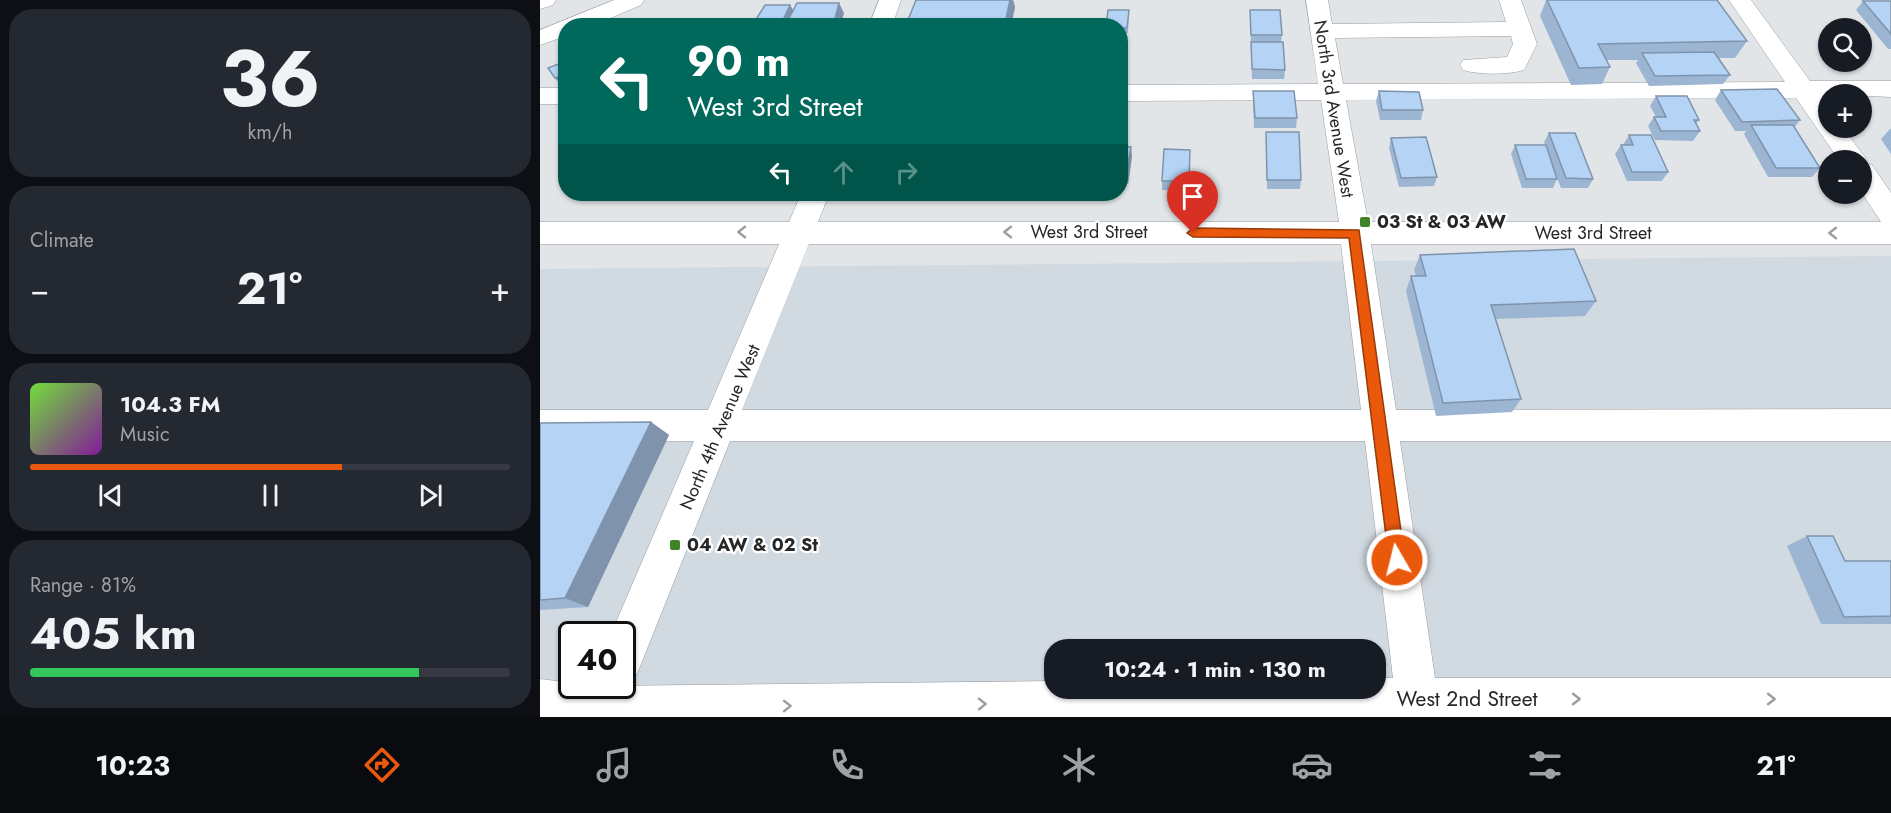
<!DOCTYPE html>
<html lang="en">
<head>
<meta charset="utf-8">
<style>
	:root { --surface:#171b24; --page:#242831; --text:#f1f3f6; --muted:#9ea1a6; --line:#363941; --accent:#ea580c }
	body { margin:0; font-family:Jost,sans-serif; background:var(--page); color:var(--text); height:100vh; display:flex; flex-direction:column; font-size:22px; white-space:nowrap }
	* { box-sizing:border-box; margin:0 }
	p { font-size:20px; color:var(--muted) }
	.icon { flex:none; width:33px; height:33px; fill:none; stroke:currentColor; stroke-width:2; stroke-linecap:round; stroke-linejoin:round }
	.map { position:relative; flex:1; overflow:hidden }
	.sheet { display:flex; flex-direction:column; gap:9px; padding:9px; background:#0d0f14; width:540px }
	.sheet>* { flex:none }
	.hud { position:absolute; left:18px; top:18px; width:570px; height:183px; border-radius:24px; box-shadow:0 2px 4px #0004; background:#00695c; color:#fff; overflow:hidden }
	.buttons { position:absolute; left:1278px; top:18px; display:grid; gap:12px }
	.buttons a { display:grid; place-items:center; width:54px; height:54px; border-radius:50%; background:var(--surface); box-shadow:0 2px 4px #0004; font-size:30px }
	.speed { position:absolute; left:18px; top:621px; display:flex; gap:12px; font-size:30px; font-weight:700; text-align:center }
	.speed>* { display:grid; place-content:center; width:78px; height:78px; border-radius:50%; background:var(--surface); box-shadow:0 2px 4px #0004; line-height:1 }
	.speed .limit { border:3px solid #111; border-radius:9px; background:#fff; color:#111 }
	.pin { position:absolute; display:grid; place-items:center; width:51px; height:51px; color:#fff; margin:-62px -26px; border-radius:50% 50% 50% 0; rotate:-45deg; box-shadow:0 0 6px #0007 }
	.pin .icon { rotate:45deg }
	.me { position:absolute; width:66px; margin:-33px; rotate:352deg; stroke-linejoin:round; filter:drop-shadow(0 0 4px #0008) }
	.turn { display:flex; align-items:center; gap:21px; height:126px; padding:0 30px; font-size:27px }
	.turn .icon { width:78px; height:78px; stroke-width:2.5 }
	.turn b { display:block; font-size:42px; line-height:51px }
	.lanes { display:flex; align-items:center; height:57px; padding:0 30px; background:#0003; justify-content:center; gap:30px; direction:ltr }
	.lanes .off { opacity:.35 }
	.big { font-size:45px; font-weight:700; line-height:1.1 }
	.sheet .widget { flex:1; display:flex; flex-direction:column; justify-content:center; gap:9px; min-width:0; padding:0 21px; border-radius:24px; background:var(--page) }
	.sheet .dial { align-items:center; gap:0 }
	.dial b { font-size:78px; line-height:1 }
	.song { display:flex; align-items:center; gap:18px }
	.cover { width:72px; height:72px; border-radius:9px; background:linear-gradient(135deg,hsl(100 70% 55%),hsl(290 70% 35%)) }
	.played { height:6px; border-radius:3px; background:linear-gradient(90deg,var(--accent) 65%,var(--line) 65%) }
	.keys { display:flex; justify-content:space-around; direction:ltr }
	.heat { display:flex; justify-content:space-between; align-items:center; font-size:33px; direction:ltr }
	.charge { height:9px; border-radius:4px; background:linear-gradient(90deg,#34c759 81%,var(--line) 0) }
	.trip { position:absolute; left:504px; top:639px; width:342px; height:60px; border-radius:24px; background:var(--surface); box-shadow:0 2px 4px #0004; font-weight:700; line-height:60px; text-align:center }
	.tabs { display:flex; height:96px; justify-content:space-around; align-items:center; background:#090b0e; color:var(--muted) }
	.tabs .icon { width:42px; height:42px }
	.tabs .on { color:var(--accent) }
	.tabs b { font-size:27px; color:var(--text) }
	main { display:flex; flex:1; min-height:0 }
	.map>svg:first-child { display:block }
	.built { fill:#d1d9e1; fill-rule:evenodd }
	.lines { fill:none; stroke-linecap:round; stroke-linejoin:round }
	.minor-casing { stroke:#9a9c9f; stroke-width:1 }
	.highway-casing { stroke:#9a9c9f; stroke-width:1 }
	.minor { fill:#fff; fill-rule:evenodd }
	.highway { fill:#fff; fill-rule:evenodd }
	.wall { fill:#9cb5d3 }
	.shaded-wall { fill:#7f94ac }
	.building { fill:#b5d3f5; stroke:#7f94ac; stroke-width:1.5 }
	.oneway { stroke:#9d9e9e }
	.route { fill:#ea580c; stroke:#983908; stroke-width:1.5 }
	.poi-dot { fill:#408428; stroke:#fff; stroke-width:2 }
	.labels { text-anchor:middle; stroke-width:4.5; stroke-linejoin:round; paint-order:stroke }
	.street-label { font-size:18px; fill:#262728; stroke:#fff }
	.poi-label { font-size:18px; font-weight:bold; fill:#262728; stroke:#fff; text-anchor:start }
	.near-street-label { font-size:21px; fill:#262728; stroke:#fff }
</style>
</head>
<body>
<main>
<section class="sheet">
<div class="widget dial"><b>36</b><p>km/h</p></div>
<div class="widget"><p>Climate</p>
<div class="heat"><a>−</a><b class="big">21°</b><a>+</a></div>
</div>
<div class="widget">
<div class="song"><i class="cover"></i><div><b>104.3 FM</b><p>Music</p></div></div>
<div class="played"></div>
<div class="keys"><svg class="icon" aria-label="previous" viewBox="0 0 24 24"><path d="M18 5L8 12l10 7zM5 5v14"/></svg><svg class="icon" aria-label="pause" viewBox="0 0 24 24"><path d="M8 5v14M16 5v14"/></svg><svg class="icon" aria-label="next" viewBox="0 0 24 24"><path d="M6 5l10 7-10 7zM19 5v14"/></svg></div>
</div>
<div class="widget"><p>Range · 81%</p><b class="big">405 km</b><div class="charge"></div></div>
</section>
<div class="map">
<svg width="1351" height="717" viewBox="0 0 1351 717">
	<rect width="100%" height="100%" fill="#e2e5e8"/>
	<!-- built -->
	<path class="built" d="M1351 256V717H0V269ZM32 634H82V686H32ZM514 650H836V688H514Z"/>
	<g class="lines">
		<!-- minor casing -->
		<g class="minor-casing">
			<g id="minor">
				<path d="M339 0H361L352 26H329Z"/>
				<path d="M766 0H788L792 24 966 22 959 0H981L997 44 984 70C966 75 941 75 923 70L920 65 923 60 967 57 973 44 971 36 795 38 803 84 1245 82 1189 0H1211L1270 81H1351V97L1288 94V97H1282L1288 107V128H1303L1327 160 1325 163 1332 165 1351 193V244H831L856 410 1351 409V441H860L895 678H1351V717H0V679L32 683V686H62L514 681V688H836V678H853L825 441H190L97 674 82 680V634H71L154 441 0 442V410H168L239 244H0V222H249L261 194H289L278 222H799L781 100 580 101V85L778 84ZM1256 98 1299 160H1322V193L1341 222H828L806 100ZM269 244H801L821 410H202Z"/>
				<rect x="0" y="88" width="26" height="16"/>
			</g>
		</g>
		<!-- highway casing -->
		<g class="highway-casing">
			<g id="highway">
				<path d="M0 0H16L13 5 0 9Z"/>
				<path d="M74 0H104L101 5 52 26H26V36L0 45V30Z"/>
			</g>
		</g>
		<!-- minor -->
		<use href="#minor" class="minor"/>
		<!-- highway -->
		<use href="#highway" class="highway"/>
	</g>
	<!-- wall -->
	<g class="wall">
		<path d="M376 0H473L475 7 471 26H370L368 20Z"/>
		<path d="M1006 0H1177L1207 41 1195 58H1179L1190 75 1183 84 1109 86 1096 63 1098 60H1067L1070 67 1062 84 1031 85 1000 16Z"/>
		<path d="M1323 1H1351V49H1348L1316 10Z"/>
		<path d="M250 5 253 10 304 13 300 26H217L215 21Z"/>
		<path d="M710 10 742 35 741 42 745 70 744 79H712Z"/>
		<path d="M589 14 588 33H580V26Z"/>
		<path d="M1181 90 1260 120 1254 128 1280 168 1272 177H1228L1204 134 1206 131H1195L1175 100Z"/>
		<path d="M713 91 757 118 756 128H714L713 101Z"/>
		<path d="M839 91 883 110 881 120H840L836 101Z"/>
		<path d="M1116 96 1159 120 1156 124 1160 131 1153 141 1115 140 1108 126 1114 117H1116L1110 106Z"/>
		<path d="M580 97H587L588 102 585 120H580Z"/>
		<path d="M1350 129H1351V154L1341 139Z"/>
		<path d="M726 132 761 180 760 189H727Z"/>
		<path d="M1009 133 1053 179 1048 188H1021L1013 168 1017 179 1013 188H982L971 154 975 145H1005L1004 142Z"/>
		<path d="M1089 135 1128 172 1122 181H1087L1075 154 1081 145H1083Z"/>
		<path d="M851 138 897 177 894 186 859 187 849 148Z"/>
		<path d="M580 146 592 156 588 184H580Z"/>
		<path d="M650 159 649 191 622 190V181Z"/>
		<path d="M880 255 1056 301 1045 316 956 319 981 399 972 412 896 416 866 291 871 276H876L874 270Z"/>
		<path d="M111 422 129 435 48 607 0 610V423Z"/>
		<path d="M1267 536 1305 561H1351V624H1281L1247 546Z"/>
	</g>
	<!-- shaded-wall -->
	<g class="shaded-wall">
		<path d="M470 0H473L475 7 471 26H467L466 19Z"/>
		<path d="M299 3 304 13 300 26H293Z"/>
		<path d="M250 5 253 10 246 25 243 20Z"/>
		<path d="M25 74 26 87 24 88 15 78Z"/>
		<path d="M587 97 588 102 585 120V115Z"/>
		<path d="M591 147 592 156 588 184 586 175Z"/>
		<path d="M111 422 129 435 48 607 25 598Z"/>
	</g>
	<!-- building -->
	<g class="building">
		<path d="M376 0H470L466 19 368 20Z"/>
		<path d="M1007 0H1177L1207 41 1058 44 1070 67 1039 68Z"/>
		<path d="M1323 1H1351V34Z"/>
		<path d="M257 3H299L293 26H245Z"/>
		<path d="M225 5H250L243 20 215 21Z"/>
		<path d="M568 10H589L587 28H580V26H566Z"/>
		<path d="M710 10H740L742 35H711Z"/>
		<path d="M711 42H743L745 70 712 69Z"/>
		<path d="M1174 52 1190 75 1115 76 1102 53Z"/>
		<path d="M26 61V75L25 74 15 78 8 68Z"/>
		<path d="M1237 89 1260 120 1202 122 1181 90Z"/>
		<path d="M713 91H754L757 118H715Z"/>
		<path d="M839 91 879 92 883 110H842Z"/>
		<path d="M1116 96H1147L1159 120H1154L1160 131H1121L1114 117H1126Z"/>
		<path d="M580 97H587L585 115H580Z"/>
		<path d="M1211 125H1253L1280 168H1236Z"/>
		<path d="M726 132H759L761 180H727Z"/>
		<path d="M1009 133H1035L1053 179 1026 178Z"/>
		<path d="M1089 135H1111L1128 172H1092L1081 145H1093Z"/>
		<path d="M886 137 897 177 861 178 851 138Z"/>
		<path d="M975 145H1006L1017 179H986Z"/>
		<path d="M580 146 591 147 586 175H580Z"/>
		<path d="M624 149 650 150 649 181H622Z"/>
		<path d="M1034 249 1056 301 951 305 981 399 903 403 871 276H886L880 255Z"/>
		<path d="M111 422 25 598 0 600V423Z"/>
		<path d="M1267 536H1293L1305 561H1351V616L1304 617Z"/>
	</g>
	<!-- one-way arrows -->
	<defs><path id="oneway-chevron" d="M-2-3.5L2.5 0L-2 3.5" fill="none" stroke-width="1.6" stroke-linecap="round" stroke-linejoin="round" transform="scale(1.5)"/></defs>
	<g class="oneway">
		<use href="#oneway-chevron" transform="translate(202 232) rotate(180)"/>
		<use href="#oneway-chevron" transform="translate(468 232) rotate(-180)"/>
		<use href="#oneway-chevron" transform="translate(1293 233) rotate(180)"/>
		<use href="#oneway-chevron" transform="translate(1036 699)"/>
		<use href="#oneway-chevron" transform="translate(1231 699)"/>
		<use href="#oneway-chevron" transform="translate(442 704) rotate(-1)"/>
		<use href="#oneway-chevron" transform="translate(247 706) rotate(-1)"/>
	</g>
	<!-- route -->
	<path class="route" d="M653 228 819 230 865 560 863 566 857 568 852 566 849 560 809 238 653 237 647 233Z"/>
	<!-- markers -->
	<g class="poi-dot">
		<rect x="819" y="216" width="12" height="12" rx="3"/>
		<rect x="129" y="539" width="12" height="12" rx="3"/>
	</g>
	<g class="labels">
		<!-- street labels -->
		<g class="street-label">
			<text transform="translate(794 109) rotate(81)" y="6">North 3rd Avenue West</text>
			<text x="549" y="238">West 3rd Street</text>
			<text x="1053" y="239">West 3rd Street</text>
			<text transform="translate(180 427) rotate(-67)" y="6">North 4th Avenue West</text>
		</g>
		<!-- poi labels -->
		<g class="poi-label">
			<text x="837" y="228">03 St &amp; 03 AW</text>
			<text x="147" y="551">04 AW &amp; 02 St</text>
		</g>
		<!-- near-street labels -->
		<g class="near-street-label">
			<text x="927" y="706">West 2nd Street</text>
		</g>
	</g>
</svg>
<div class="buttons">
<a><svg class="icon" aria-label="search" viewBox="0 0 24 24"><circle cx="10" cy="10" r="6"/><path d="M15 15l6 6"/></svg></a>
<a>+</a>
<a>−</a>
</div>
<div class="speed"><div class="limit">40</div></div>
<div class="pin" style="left:653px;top:233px;background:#d93025"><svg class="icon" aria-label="arrive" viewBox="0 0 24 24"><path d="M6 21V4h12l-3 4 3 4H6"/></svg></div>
<svg class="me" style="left:857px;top:560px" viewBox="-20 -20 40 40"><circle r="17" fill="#ea580c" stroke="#fff" stroke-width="3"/><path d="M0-11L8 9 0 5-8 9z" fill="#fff"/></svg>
<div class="trip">10:24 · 1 min · 130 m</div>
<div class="hud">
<div class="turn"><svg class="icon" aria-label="left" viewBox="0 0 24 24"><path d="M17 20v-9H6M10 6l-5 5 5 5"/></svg><div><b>90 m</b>West 3rd Street</div></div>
<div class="lanes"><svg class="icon" aria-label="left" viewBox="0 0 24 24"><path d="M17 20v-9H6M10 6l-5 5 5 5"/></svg><svg class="icon off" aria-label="ahead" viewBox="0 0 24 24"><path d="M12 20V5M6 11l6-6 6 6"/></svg><svg class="icon off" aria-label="right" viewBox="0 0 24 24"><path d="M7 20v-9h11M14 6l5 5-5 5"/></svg></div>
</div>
</div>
</main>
<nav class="tabs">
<b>10:23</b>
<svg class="icon on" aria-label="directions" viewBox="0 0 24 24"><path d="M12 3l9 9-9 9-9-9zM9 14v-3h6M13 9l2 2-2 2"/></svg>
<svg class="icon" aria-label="music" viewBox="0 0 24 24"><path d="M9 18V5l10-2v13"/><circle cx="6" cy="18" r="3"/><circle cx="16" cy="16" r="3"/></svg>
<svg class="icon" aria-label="phone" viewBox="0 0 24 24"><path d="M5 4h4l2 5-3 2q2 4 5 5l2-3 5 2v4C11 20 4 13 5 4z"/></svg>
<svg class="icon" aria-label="climate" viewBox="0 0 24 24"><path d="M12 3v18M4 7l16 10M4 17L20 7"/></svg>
<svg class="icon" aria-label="car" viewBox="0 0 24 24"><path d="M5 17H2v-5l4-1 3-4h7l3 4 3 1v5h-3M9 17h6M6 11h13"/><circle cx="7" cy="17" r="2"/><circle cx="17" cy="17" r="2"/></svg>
<svg class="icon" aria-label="filters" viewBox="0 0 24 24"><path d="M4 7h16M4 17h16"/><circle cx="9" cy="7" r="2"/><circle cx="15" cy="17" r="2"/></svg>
<b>21°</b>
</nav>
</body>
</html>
